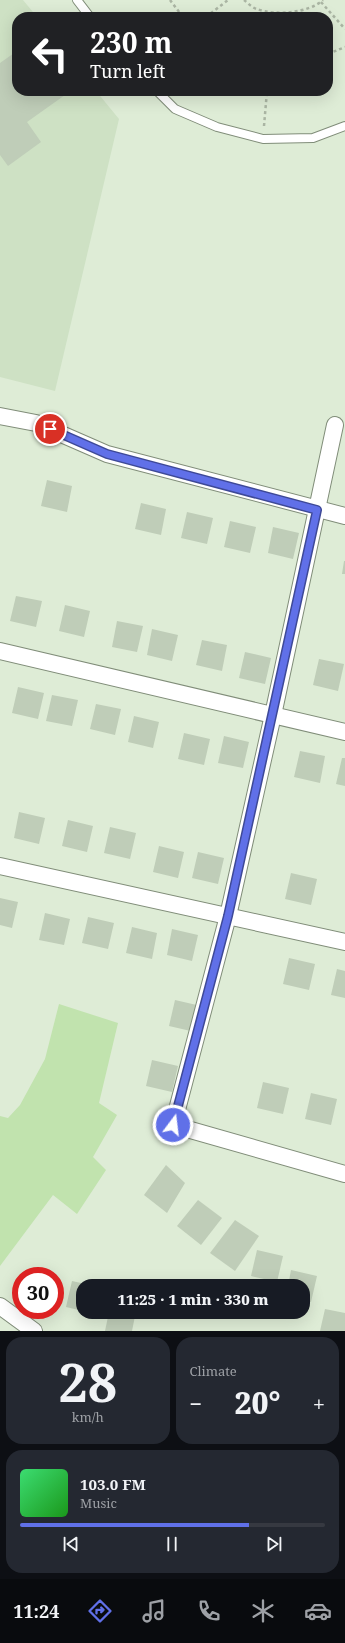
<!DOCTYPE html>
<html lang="en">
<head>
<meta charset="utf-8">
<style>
	:root { --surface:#171b24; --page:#242831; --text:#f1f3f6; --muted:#9ea1a6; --line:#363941; --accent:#6070e8 }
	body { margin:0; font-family:"Noto Serif",serif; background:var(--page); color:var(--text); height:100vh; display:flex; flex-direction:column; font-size:15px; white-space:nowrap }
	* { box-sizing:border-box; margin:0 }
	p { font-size:13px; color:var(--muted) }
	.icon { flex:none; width:22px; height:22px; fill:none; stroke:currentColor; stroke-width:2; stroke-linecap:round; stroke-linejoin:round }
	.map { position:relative; height:1331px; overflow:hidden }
	.side { display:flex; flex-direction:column; gap:6px; padding:6px; background:#0d0f14; flex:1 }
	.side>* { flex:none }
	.guide { position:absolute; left:12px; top:12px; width:321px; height:84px; border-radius:16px; box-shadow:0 4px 16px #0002; background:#202124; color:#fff; overflow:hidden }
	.speed { position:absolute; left:12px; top:1267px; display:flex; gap:8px; font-size:20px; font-weight:700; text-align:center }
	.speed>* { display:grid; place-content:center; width:52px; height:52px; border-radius:50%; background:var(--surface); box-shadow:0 4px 16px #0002; line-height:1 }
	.speed .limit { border:6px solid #d22; background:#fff; color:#111 }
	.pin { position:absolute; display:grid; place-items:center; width:34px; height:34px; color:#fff; margin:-17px; border:2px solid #fff; border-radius:50%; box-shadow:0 1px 4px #0007 }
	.me { position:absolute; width:44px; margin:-22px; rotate:15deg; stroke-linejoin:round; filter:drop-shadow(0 0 3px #0008) }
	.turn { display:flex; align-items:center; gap:14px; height:84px; padding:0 12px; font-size:18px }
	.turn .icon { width:52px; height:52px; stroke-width:2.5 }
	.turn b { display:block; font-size:28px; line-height:34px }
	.big { font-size:30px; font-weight:800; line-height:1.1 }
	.side .tile { flex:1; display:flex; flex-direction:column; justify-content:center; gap:6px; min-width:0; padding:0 14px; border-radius:16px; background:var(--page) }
	.side .dial { align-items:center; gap:0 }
	.dial b { font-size:52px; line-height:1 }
	.song { display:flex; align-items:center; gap:12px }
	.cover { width:48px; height:48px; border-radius:6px; background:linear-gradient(135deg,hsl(140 70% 55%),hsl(120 70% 35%)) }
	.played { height:4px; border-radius:2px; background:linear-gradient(90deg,var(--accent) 75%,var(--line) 75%) }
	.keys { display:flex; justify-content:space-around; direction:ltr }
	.heat { display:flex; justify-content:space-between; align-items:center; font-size:22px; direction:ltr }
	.side .tiles { flex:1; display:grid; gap:6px; grid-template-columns:1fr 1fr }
	.tile:last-child { grid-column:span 2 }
	.trip { position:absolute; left:76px; top:1279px; width:234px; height:40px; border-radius:16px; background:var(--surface); box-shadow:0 4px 16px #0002; font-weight:800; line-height:40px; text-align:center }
	.tab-bar { display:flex; height:64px; justify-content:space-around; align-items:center; background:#090b0e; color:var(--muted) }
	.tab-bar .icon { width:28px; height:28px }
	.tab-bar .on { color:var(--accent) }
	.tab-bar b { font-size:18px; color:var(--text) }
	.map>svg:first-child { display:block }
	.built { fill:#cee1c4 }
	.green { fill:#c1e3ae }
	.building { fill:#bfcdb8 }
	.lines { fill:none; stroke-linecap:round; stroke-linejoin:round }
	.lane-casing { stroke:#808d79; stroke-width:10 }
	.street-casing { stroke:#808d79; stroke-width:18 }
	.path { stroke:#aab5a3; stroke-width:2.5; stroke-dasharray:3 3; stroke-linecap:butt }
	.lane { stroke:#fff; stroke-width:8 }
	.street { stroke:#fff; stroke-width:16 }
	.route-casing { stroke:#3e4997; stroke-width:10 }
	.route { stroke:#6070e8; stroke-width:7 }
</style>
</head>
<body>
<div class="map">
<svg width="345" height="1331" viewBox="0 0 345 1331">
	<rect width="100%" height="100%" fill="#deecd6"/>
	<!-- built -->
	<path class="built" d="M0 0H23L37 17H17V91H96L119 119 55 391 0 377Z"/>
	<!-- green -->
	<path class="green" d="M59 1004 118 1023 99 1103 117 1115 93 1157 106 1170 77 1214 53 1195 0 1266V1116L8 1118 20 1105 45 1059Z"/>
	<!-- building -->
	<g class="building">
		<path d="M17 51V91H62L65 95 27 122 41 142 8 166 0 155V63Z"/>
		<path d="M47 480 72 486 67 512 41 506Z"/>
		<path d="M141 503 166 509 161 535 135 529Z"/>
		<path d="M187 512 213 518 207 544 181 538Z"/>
		<path d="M230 521 256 527 250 553 224 547Z"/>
		<path d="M273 527 299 533 293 559 268 553Z"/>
		<path d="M344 561H345V574H342Z"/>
		<path d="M16 596 42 601 36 627 10 621Z"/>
		<path d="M65 605 90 611 84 637 59 631Z"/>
		<path d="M117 621 143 626 137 652 112 647Z"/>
		<path d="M152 629 178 635 172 661 147 655Z"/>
		<path d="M202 640 227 645 222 671 196 665Z"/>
		<path d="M245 652 271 658 265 684 239 678Z"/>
		<path d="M319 659 344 664 338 691 313 685Z"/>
		<path d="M18 687 44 693 38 719 12 713Z"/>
		<path d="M52 695 78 700 72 726 46 721Z"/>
		<path d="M96 704 121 709 115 735 90 729Z"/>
		<path d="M134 716 159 722 153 748 128 742Z"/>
		<path d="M184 733 210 739 204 765 178 759Z"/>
		<path d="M224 736 249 742 243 768 218 763Z"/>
		<path d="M300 751 325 756 320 783 294 777Z"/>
		<path d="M342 758H345V786L336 784Z"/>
		<path d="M19 812 45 818 39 844 14 838Z"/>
		<path d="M68 820 93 826 87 852 62 846Z"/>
		<path d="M110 827 136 833 130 859 104 853Z"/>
		<path d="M159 846 184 852 178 878 153 872Z"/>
		<path d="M198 852 224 858 218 884 192 878Z"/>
		<path d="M291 873 317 879 311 905 285 899Z"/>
		<path d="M0 898 18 902 12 928 0 925Z"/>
		<path d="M45 913 70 919 64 945 39 940Z"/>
		<path d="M88 917 114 923 108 949 82 943Z"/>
		<path d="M132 927 157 933 152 959 126 953Z"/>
		<path d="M172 929 198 935 192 961 167 955Z"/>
		<path d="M289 958 315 964 309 990 283 984Z"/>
		<path d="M337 969 345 971V998L331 995Z"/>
		<path d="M175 1000 201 1006 195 1032 169 1026Z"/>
		<path d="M152 1060 178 1066 172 1092 146 1086Z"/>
		<path d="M263 1082 289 1088 283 1114 257 1108Z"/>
		<path d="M311 1093 337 1099 331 1125 305 1119Z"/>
		<path d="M166 1165 185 1183 167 1213 144 1195Z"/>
		<path d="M198 1200 222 1218 201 1245 177 1226Z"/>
		<path d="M235 1220 259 1236 235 1271 210 1253Z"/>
		<path d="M257 1250 283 1256 277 1282 251 1276Z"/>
		<path d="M291 1270 317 1276 311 1302 303 1300V1286H288Z"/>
		<path d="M72 1281 90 1285 83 1286V1311L66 1307Z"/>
		<path d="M325 1309 345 1313V1331H320Z"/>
		<path d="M109 1312H118L135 1316 132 1331H105Z"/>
	</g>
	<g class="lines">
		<!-- lane casing -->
		<g class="lane-casing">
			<g id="lane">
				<path d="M77 0 90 17"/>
				<path d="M157 91 175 109 217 127 263 139 313 138 345 126"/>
			</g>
		</g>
		<!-- street casing -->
		<g class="street-casing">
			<g id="street">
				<path d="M0 416 36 423 107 454 345 516"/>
				<path d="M335 425 273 715 228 916 173 1125 345 1174"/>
				<path d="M0 651 345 732"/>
				<path d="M0 866 345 942"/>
				<path d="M0 1306 34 1331"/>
			</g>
		</g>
		<!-- path -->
		<g class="path">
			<path d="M170 0 183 17"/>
			<path d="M244 0C248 3 252 8 257 9 275 16 309 13 323 0"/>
			<path d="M321 2 345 29"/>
			<path d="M206 17 228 0"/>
			<path d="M328 54 345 47"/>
			<path d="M264 126 267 91"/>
		</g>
		<!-- lane -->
		<use href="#lane" class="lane"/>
		<!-- street -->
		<use href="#street" class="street"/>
	</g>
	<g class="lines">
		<!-- route casing -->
		<g class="route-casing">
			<path id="route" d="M50 429 107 454 317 510 228 916 173 1125"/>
		</g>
		<!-- route -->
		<use href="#route" class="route"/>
	</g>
</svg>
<div class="speed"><div class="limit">30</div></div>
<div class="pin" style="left:50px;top:429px;background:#d93025"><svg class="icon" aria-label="arrive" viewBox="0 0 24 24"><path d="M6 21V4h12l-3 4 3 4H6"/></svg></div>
<svg class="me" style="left:173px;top:1125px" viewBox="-20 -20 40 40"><circle r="17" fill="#6070e8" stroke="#fff" stroke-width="3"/><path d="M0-11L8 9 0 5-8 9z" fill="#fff"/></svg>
<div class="trip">11:25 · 1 min · 330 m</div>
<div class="guide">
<div class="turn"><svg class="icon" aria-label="left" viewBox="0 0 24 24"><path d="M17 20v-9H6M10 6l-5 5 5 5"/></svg><div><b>230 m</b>Turn left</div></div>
</div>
</div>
<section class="side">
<div class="tiles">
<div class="tile dial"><b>28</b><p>km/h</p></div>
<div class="tile"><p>Climate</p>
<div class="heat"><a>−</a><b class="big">20°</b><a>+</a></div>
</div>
<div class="tile">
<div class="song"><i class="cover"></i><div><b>103.0 FM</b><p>Music</p></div></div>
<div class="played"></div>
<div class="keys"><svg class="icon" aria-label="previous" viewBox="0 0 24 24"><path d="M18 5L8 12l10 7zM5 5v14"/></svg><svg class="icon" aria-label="pause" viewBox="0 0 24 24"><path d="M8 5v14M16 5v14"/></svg><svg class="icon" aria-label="next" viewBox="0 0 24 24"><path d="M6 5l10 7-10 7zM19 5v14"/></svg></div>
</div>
</div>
</section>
<nav class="tab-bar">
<b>11:24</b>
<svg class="icon on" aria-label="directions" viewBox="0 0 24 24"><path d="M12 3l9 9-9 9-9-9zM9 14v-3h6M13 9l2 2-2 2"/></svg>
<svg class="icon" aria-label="music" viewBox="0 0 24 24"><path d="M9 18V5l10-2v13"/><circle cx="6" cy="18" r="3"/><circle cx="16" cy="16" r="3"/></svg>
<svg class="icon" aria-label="phone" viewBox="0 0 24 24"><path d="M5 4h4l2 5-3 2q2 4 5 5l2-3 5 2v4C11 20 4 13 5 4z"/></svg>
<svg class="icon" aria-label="climate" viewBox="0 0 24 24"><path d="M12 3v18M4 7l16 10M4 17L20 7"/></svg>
<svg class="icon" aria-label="car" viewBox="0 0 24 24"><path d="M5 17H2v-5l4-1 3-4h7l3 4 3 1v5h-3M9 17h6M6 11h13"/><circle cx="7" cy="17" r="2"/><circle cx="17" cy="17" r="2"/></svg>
</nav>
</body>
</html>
